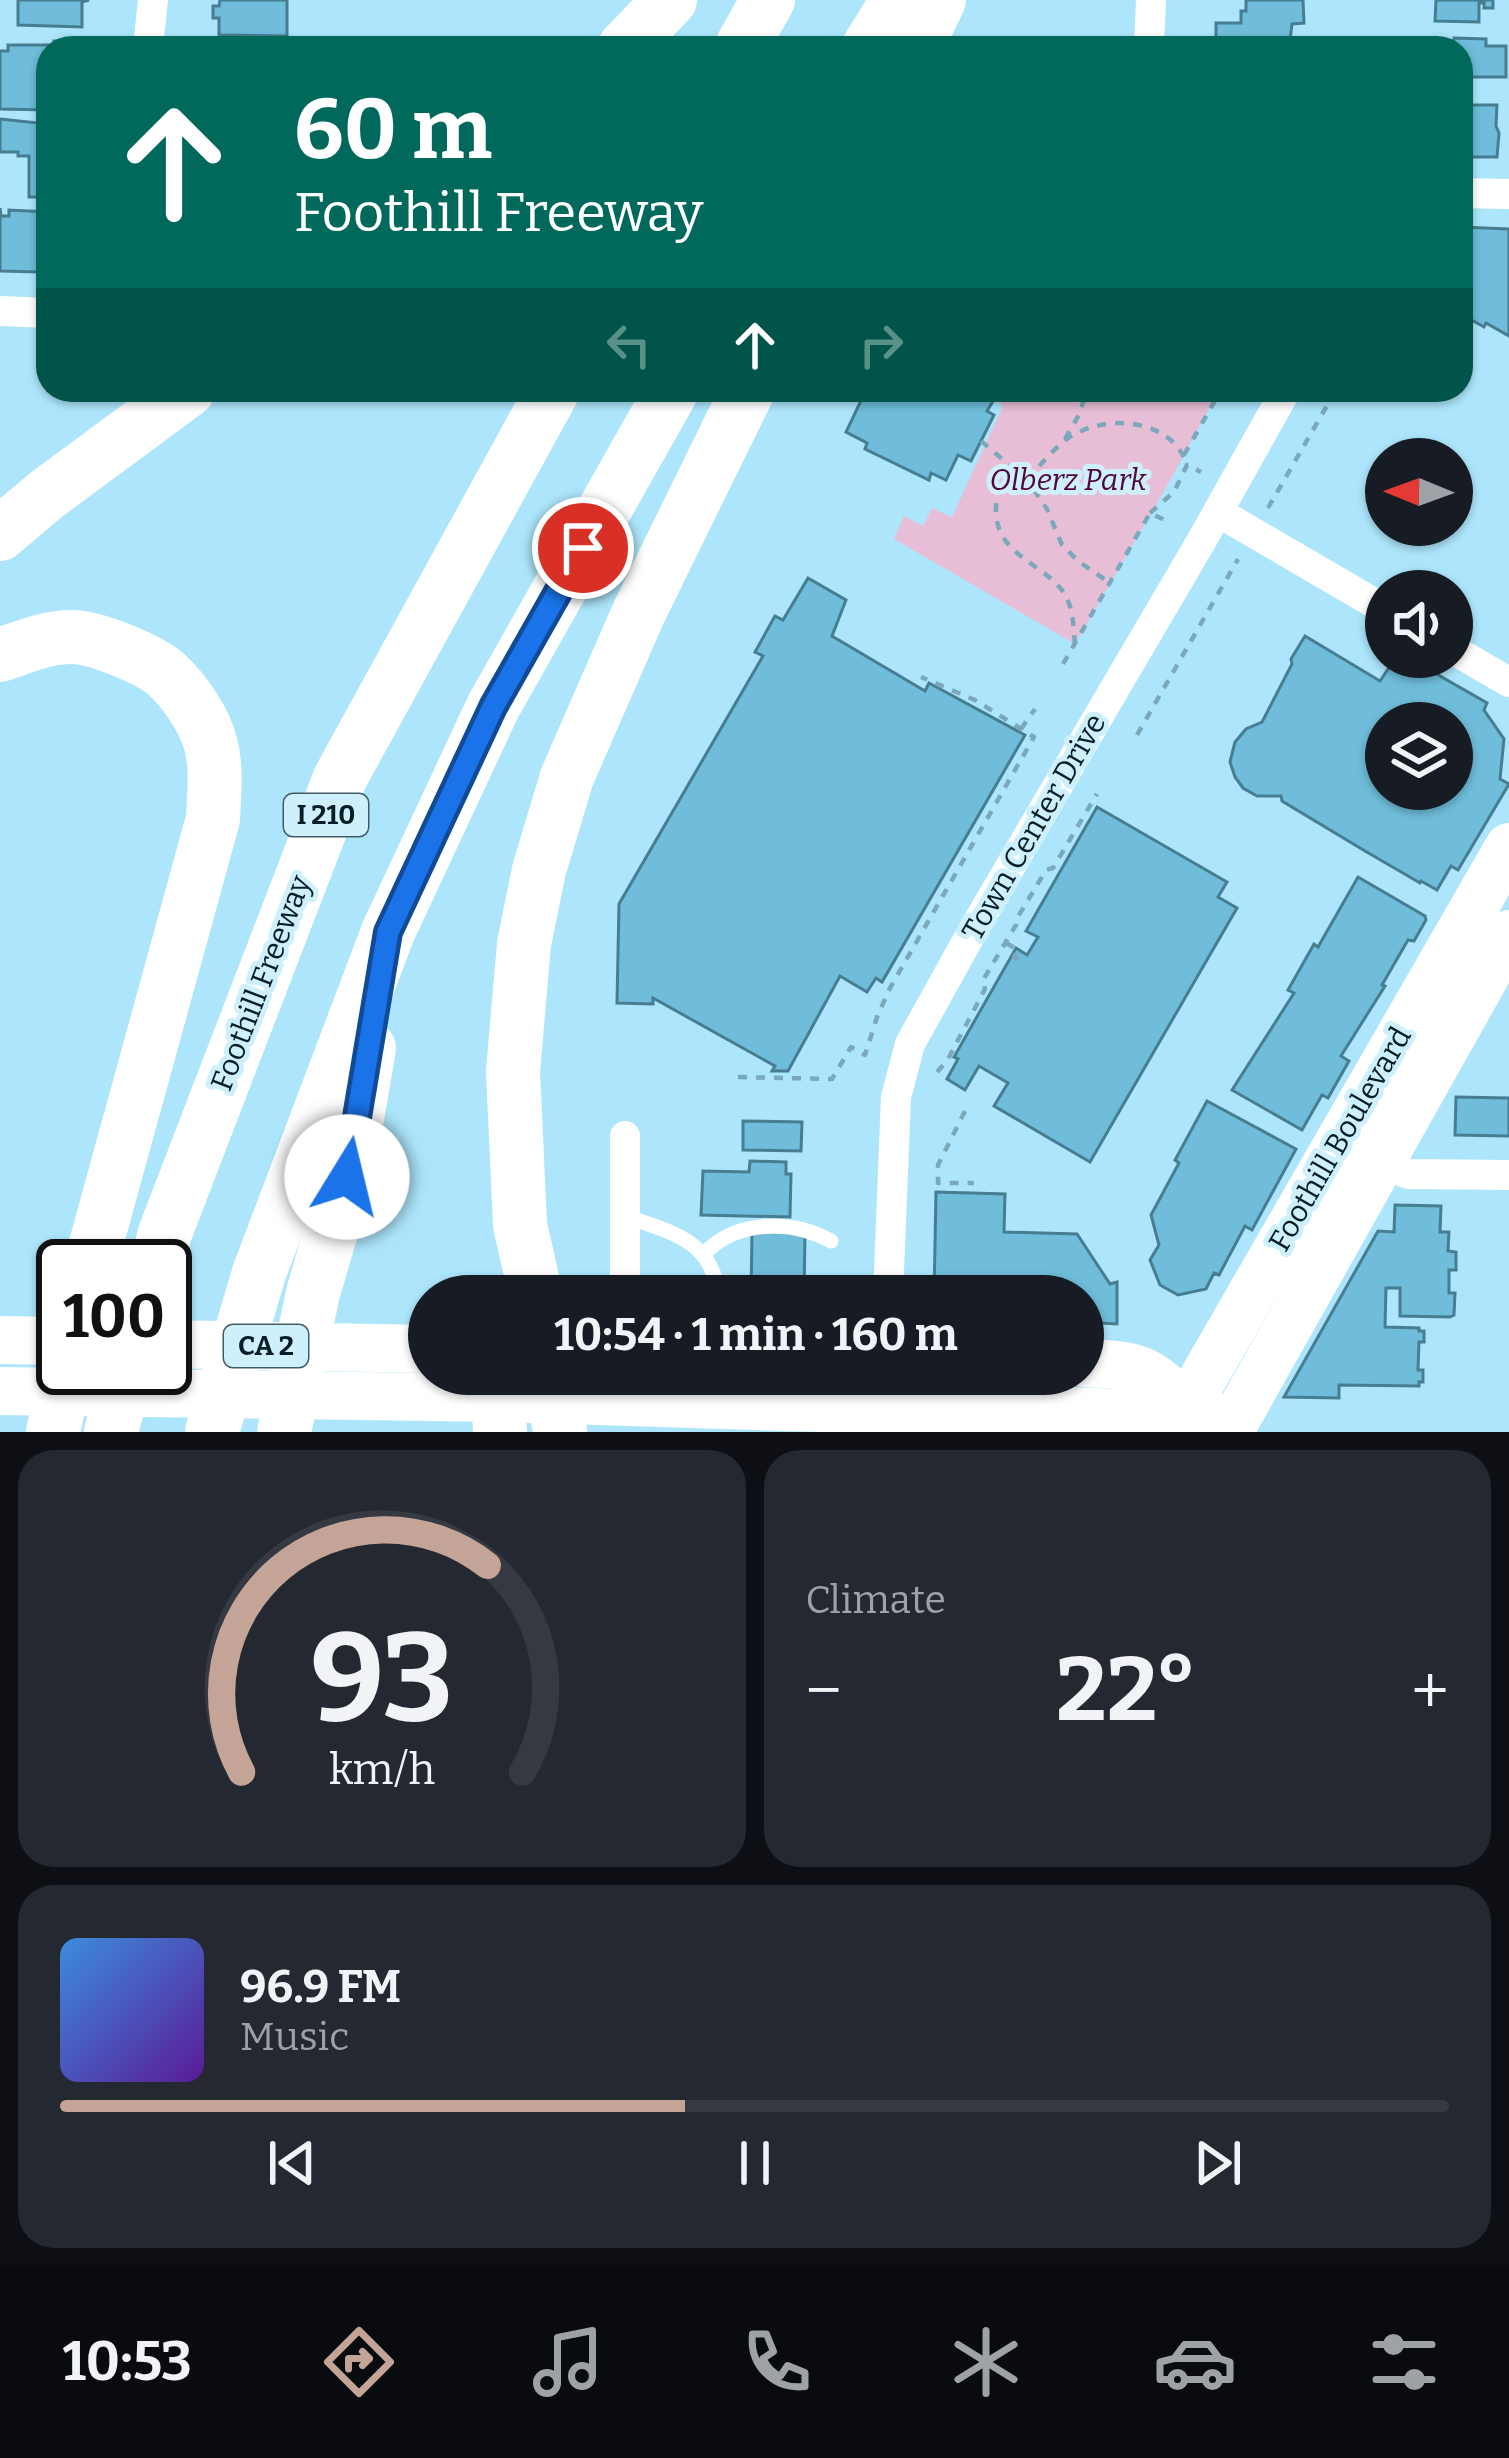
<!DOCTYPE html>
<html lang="en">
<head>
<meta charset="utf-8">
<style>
	:root { --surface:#171b24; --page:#242831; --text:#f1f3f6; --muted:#9ea1a6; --line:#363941; --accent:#c3a497 }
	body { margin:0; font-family:Bitter,serif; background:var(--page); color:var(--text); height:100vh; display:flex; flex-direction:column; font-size:45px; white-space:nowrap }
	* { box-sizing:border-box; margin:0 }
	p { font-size:39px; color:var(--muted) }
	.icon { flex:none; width:66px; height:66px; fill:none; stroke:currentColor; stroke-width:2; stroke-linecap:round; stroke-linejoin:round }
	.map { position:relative; height:1432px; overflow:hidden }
	.side { display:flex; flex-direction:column; gap:18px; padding:18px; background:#0d0f14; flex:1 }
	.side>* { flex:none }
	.hud { position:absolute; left:36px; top:36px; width:1437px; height:366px; border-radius:36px; box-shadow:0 3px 9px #0004; background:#00695c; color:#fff; overflow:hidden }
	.needle { width:78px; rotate:271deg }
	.tools { position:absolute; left:1365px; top:438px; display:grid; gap:24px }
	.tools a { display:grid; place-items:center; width:108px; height:108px; border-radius:50%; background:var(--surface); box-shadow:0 3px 9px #0004; font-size:60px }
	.speed { position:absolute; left:36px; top:1239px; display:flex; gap:24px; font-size:60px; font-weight:700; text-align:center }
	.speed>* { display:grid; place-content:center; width:156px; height:156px; border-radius:50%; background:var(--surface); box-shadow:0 3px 9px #0004; line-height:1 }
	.speed .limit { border:6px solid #111; border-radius:18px; background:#fff; color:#111 }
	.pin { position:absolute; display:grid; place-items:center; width:102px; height:102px; color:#fff; margin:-51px; border:6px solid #fff; border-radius:50%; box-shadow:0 3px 12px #0007 }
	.me { position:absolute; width:132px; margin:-66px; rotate:9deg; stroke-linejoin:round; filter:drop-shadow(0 0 9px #0008) }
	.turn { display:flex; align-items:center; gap:42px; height:252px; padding:0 60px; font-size:54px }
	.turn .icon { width:156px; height:156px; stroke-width:2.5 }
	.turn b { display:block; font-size:84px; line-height:102px }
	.lanes { display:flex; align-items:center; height:114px; padding:0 60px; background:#0003; justify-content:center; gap:60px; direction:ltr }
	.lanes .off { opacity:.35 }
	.big { font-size:90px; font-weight:700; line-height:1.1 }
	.side .card { flex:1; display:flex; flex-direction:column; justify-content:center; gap:18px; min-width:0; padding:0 42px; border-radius:36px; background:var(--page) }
	.side .dial { align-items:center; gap:0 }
	.dial svg { height:312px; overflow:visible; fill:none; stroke:var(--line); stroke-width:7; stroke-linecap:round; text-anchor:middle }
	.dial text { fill:var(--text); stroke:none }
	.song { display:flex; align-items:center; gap:36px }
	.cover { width:144px; height:144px; border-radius:18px; background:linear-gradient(135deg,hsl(210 70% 55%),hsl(270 70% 35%)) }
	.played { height:12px; border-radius:6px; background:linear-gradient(90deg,var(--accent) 45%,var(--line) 45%) }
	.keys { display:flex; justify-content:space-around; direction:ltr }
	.heat { display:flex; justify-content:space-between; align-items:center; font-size:66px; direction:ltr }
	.side .tiles { flex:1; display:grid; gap:18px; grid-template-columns:1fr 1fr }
	.card:last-child { grid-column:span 2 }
	.trip { position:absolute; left:408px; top:1275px; width:696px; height:120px; border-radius:60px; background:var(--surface); box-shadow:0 3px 9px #0004; font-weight:700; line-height:120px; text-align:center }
	.tab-bar { display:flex; height:192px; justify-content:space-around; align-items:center; background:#090b0e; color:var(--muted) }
	.tab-bar .icon { width:84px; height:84px }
	.tab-bar .active { color:var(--accent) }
	.tab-bar b { font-size:54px; color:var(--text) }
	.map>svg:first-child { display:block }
	.green { fill:#e7bed5 }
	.building { fill:#6fbdda; stroke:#467d91; stroke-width:3; fill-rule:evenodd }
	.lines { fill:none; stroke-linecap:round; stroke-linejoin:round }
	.path { stroke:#7ba9bb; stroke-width:4.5; stroke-dasharray:9 9; stroke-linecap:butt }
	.lane { stroke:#fff; stroke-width:15 }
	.street { stroke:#fff; stroke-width:30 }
	.primary { stroke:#fff; stroke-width:48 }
	.highway { stroke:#fff; stroke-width:54 }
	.route-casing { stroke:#114b97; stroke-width:30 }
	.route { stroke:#1a73e8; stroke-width:21 }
	.labels { text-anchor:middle; stroke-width:10; stroke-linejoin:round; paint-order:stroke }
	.shield { fill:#cef0fd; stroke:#425c66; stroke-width:3 }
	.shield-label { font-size:27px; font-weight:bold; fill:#061d25 }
	.park-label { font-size:30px; font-style:italic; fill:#51073b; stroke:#cef0fd }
	.street-label { font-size:30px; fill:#061d25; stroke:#cef0fd }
</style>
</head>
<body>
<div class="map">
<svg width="1509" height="1432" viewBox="0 0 1509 1432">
	<rect width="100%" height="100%" fill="#ade6fc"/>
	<!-- green -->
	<path class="green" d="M1004 390H1219L1176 470 1075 644 894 539 904 516 923 526 932 508 952 517 1003 406 998 403Z"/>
	<!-- building -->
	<g class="building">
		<path d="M18 0H89L82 2V27L18 25Z"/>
		<path d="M220 0H287V36L219 35V18H213V6H219Z"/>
		<path d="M1246 0H1303L1304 23 1292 24 1289 48H1216V23H1241V11H1246Z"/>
		<path d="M1436 0H1493V8H1484V3H1479V22L1435 21Z"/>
		<path d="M1454 38 1486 39V46H1506V77H1461V48H1423V40L1454 41Z"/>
		<path d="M54 41H81V48H48V110L0 109V51H8V45H54Z"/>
		<path d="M1461 105H1497L1496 126 1499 133 1497 157H1461Z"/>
		<path d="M0 119 48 124V197H29V156H18V152H0Z"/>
		<path d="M0 208 1 216H9V210L48 212V266H38V272L0 271Z"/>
		<path d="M1461 227 1509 229V336L1486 323 1484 327 1461 314Z"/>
		<path d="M866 390H1000L987 411 994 415 971 461 958 455 946 480 931 473 929 480 865 449 867 443 846 432Z"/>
		<path d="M808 578 846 600 832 636 925 691 929 683 1025 735 882 982 876 978 867 992 840 976 788 1071H772L775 1066 653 998V1004L617 1003 619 904 763 656 755 652 775 616 783 620Z"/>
		<path d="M1305 636 1380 681 1394 660 1402 665 1407 657 1487 703 1484 710 1504 739 1500 779 1509 784 1458 870 1451 866 1437 890 1421 881 1420 883 1365 851 1282 801 1281 796H1257L1243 788 1235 777 1230 762 1235 742 1246 729 1262 722 1292 664 1291 659ZM1386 723H1452V789H1386Z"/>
		<path d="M1097 807 1227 882 1218 897 1237 908 1090 1162 994 1106 1008 1083 979 1066 965 1090 947 1079 958 1059 954 1057 1016 948 1027 955 1038 937 1026 931Z"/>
		<path d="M1358 877 1425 916 1426 920 1414 941 1408 940 1382 985 1385 986 1341 1056 1349 1061 1328 1098 1322 1095 1302 1130 1232 1090 1294 993 1288 990 1314 944 1318 947Z"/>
		<path d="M1456 1097 1509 1098V1136L1455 1135Z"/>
		<path d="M1207 1101 1296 1149 1252 1230 1245 1226 1219 1275 1214 1273 1206 1289 1178 1295 1160 1285 1150 1260 1159 1245 1151 1215 1179 1163 1175 1160Z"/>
		<path d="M743 1121 802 1122 801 1151 743 1150Z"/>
		<path d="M750 1161 786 1162V1174H791L790 1217 701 1215 703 1171 749 1172Z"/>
		<path d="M936 1192 1005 1194 1004 1232 1077 1234 1110 1284 1117 1282V1324L1083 1322V1296H934Z"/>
		<path d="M1395 1205 1441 1206 1440 1232H1449L1448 1251 1456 1252V1270H1449V1293H1455L1454 1315 1450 1317 1400 1316V1288H1386L1385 1327 1419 1328V1331H1424V1342H1419L1418 1370H1423V1382H1419V1386L1339 1385V1398L1284 1397 1378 1231 1394 1232Z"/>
		<path d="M752 1232 805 1233 804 1296H751Z"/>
	</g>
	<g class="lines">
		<!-- path -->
		<g class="path">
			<path d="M1065 439 1079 415 1087 390"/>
			<path d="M981 441 1027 480 1047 509 1062 545 1078 561 1110 583"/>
			<path d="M1184 455 1221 390"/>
			<path d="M1268 508 1336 390"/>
			<path d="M1150 513 1174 492 1187 465 1201 472"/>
			<path d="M1075 644C1073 625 1074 605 1061 589 1039 562 998 554 996 513 995 498 1000 490 1010 480H1027C1039 467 1052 450 1067 439 1103 413 1172 417 1187 465"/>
			<path d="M1063 664 1150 513 1171 523"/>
			<path d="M1021 729 1035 709"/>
			<path d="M1137 735 1238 559"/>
			<path d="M1006 943 1018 950 1014 957 1026 964"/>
			<path d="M937 1072 947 1061 985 989 983 980 1016 925V920L1046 870 1053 868 1097 794"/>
			<path d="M738 1077 832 1079 851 1047 865 1055 877 1017 890 988 1034 737 975 700 921 677"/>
			<path d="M965 1111 938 1165V1183H974"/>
		</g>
		<!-- lane -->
		<g class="lane">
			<path d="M625 1216C670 1232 714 1240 718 1296"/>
			<path d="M704 1254C736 1220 792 1219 831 1241"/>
		</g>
		<!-- street -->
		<g class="street">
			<path d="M148 48 153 0"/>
			<path d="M1149 48 1151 0"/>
			<path d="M1461 193 1509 194"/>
			<path d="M0 311 48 313"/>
			<path d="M1218 512 1386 610"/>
			<path d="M1452 649 1509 682"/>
			<path d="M625 1136V1296"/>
			<path d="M1379 1162 1408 1174 1509 1175"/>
			<path d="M888 1296 896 1097 910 1044 976 925 1202 540 1286 390"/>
			<path d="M885 1410 886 1374"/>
		</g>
		<!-- primary -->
		<g class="primary">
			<path d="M0 1340 63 1341"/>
			<path d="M165 1344 429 1349"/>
			<path d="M1083 1363C1139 1365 1147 1367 1186 1407"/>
			<path d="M0 1391 498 1398 885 1410 1031 1409 1135 1414 1186 1407 1233 1423"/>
			<path d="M1172 1432 1509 847"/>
			<path d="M1229 1432 1509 934"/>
		</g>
		<!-- highway -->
		<g class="highway">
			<path d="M624 48 670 0"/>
			<path d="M741 48 768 0"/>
			<path d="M868 48 898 0"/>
			<path d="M916 48 939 0"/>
			<path d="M0 534 46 495 188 390"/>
			<path d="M0 655C24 647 46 637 72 637 95 637 149 659 166 674 185 691 205 721 211 745 217 769 214 795 213 819L90 1266"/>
			<path d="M156 1266 165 1233 340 778 553 390"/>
			<path d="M536 1296 520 1225 513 1071 524 944 539 870 567 777 639 612 748 390"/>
			<path d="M551 1374 560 1432"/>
			<path d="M498 1398 500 1432"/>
			<path d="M53 1432 67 1368"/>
			<path d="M111 1432 128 1368"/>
			<path d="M212 1432 259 1273 388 932 493 707 672 390"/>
			<path d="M284 1432 313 1293 347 1177 369 1048"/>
		</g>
	</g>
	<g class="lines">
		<!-- route casing -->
		<g class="route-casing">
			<path id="route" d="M347 1177 388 932 493 707 583 548"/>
		</g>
		<!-- route -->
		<use href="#route" class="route"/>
	</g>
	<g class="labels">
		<!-- shield labels -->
		<g class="shield">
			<rect x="284" y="794" width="84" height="42" rx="9"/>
			<rect x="224" y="1325" width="84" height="42" rx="9"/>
		</g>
		<g class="shield-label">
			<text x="326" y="824">I 210</text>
			<text x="266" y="1355">CA 2</text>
		</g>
		<!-- park labels -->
		<g class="park-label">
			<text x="1068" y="490">Olberz Park</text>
		</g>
		<!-- street labels -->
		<g class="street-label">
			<text transform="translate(1034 827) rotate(-60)" y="10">Town Center Drive</text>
			<text transform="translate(261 983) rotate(-69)" y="10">Foothill Freeway</text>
			<text transform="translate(1340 1139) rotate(-60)" y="10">Foothill Boulevard</text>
		</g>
	</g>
</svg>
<div class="tools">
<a><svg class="needle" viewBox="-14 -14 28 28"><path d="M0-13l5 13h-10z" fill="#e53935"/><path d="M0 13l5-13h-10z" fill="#9ea1a6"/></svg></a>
<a><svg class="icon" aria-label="sound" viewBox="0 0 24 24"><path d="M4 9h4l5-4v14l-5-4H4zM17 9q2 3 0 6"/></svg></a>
<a><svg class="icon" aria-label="layers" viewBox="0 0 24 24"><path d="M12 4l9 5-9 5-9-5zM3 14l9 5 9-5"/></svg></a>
</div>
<div class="speed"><div class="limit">100</div></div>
<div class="pin" style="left:583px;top:548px;background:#d93025"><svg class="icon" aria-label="arrive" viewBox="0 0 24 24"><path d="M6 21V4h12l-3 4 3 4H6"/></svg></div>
<svg class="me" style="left:347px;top:1177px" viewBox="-20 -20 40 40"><circle r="19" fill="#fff"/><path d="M0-13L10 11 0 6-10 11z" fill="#1a73e8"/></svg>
<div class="trip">10:54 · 1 min · 160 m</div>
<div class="hud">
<div class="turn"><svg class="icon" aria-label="ahead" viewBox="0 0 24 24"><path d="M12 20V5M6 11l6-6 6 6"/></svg><div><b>60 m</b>Foothill Freeway</div></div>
<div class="lanes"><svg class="icon off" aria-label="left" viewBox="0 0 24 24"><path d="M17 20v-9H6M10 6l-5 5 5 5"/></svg><svg class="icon" aria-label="ahead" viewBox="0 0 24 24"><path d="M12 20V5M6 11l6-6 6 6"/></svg><svg class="icon off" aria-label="right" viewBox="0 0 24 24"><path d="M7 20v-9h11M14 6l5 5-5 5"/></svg></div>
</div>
</div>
<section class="side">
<div class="tiles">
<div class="card dial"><svg viewBox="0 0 100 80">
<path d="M14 69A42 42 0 1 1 86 69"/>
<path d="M14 69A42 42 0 0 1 77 16" stroke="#c3a497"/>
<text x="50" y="56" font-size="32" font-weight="700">93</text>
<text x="50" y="72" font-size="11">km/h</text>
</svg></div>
<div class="card"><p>Climate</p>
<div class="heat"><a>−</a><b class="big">22°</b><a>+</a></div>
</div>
<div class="card">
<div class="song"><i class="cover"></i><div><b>96.9 FM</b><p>Music</p></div></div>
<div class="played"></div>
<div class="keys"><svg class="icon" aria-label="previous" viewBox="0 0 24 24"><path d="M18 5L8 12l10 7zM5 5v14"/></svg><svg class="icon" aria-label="pause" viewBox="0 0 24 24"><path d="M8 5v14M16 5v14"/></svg><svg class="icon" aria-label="next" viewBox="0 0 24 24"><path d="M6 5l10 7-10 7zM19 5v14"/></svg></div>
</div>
</div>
</section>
<nav class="tab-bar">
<b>10:53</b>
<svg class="icon active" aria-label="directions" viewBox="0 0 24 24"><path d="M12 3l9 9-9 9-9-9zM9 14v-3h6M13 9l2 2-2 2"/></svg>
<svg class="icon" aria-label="music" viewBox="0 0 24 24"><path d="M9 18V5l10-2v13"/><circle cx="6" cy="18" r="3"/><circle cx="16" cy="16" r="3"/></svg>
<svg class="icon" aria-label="phone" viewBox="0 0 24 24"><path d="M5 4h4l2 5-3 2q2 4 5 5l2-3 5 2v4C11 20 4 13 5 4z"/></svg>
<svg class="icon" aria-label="climate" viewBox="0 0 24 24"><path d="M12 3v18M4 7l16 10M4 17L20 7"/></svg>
<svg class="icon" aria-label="car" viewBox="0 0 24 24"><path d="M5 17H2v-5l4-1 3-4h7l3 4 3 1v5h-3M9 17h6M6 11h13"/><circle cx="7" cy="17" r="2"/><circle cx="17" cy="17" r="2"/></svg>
<svg class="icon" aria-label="filters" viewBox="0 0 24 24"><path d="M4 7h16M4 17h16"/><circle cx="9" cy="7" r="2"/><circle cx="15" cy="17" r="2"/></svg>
</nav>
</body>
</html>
